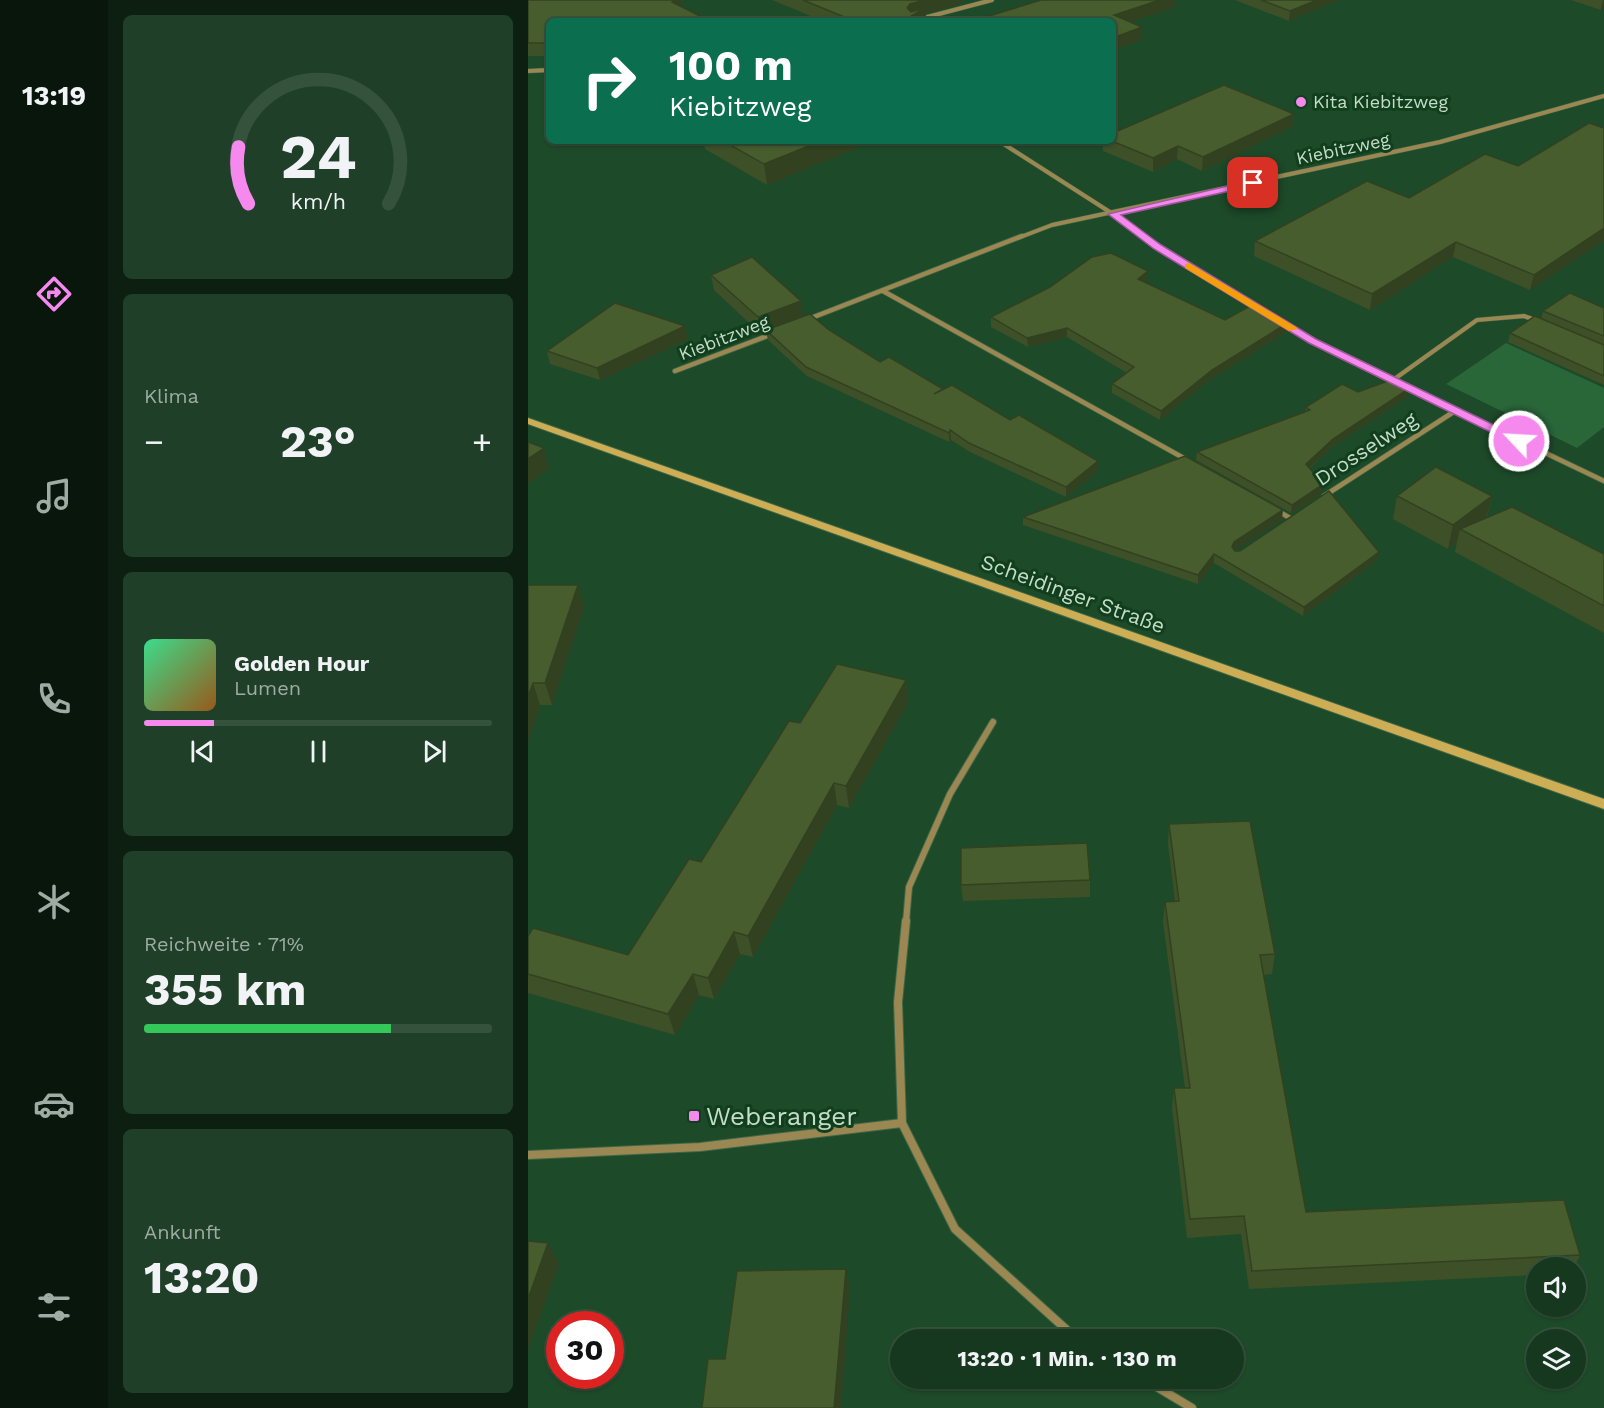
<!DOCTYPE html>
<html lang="de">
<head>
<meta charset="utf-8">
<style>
	:root { --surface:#16381f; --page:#1f3f28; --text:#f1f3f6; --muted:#9eaca4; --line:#35523d; --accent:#f589ee }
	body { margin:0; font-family:"Work Sans",sans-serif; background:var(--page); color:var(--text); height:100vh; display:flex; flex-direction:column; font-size:22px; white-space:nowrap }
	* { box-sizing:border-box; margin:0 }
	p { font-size:20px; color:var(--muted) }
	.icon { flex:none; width:33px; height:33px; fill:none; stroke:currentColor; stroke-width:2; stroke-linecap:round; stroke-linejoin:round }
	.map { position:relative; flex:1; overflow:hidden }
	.sheet { display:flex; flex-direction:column; gap:15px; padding:15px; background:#0c1f11; width:420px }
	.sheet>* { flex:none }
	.hud { position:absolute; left:18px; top:18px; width:570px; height:126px; border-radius:9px; box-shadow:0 2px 4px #0004,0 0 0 2px var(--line); background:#0b6e4f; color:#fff; overflow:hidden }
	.buttons { position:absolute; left:998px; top:1257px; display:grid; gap:12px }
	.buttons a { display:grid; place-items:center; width:60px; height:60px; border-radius:50%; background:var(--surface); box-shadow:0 2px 4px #0004,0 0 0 2px var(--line); font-size:30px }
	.speed { position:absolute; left:18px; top:1311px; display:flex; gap:12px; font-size:30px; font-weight:700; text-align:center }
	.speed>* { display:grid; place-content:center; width:78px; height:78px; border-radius:50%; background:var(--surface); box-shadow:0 2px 4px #0004,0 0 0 2px var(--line); line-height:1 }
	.speed .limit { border:9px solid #d22; background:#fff; color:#111 }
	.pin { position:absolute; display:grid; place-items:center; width:51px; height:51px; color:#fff; margin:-26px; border-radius:12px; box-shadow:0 3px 9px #0006 }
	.me { position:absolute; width:66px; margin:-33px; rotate:295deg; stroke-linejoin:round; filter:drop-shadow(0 0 4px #0008) }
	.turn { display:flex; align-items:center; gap:21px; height:126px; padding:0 24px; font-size:27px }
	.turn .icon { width:78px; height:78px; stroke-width:2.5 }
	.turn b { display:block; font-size:42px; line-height:51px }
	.big { font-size:45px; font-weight:700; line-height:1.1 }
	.sheet .tile { flex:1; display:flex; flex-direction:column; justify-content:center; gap:9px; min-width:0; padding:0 21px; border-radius:9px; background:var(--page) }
	.sheet .dial { align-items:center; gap:0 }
	.dial svg { height:156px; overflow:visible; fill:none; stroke:var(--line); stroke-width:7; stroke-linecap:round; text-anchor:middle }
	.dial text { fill:var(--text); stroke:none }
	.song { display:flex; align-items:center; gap:18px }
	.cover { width:72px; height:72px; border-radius:9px; background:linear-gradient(135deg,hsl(150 70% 55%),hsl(30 70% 35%)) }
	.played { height:6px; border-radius:3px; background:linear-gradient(90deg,var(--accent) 20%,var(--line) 20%) }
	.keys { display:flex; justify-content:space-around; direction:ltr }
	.heat { display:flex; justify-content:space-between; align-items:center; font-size:33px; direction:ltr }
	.charge { height:9px; border-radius:4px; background:linear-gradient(90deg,#34c759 71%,var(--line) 0) }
	.trip { position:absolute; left:362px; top:1329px; width:354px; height:60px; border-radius:30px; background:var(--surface); box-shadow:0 2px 4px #0004,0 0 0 2px var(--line); font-weight:700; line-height:60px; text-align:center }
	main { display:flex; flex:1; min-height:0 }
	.dock { display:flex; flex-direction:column; width:108px; justify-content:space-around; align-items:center; background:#09160c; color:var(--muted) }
	.dock .icon { width:42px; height:42px }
	.dock .on { color:var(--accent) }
	.dock b { font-size:27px; color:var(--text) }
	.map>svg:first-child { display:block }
	.green { fill:#296739 }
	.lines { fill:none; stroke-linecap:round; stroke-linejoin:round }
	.lane-casing { stroke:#3e6749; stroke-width:5 }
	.street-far3-casing { stroke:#3e6749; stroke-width:5 }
	.street-far2-casing { stroke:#3e6749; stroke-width:6 }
	.street-far1-casing { stroke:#3e6749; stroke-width:8 }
	.street-casing { stroke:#3e6749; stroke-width:10 }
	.secondary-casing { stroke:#3e6749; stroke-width:2 }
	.lane { stroke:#9b8751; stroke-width:4 }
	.street-far3 { stroke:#9b8751; stroke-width:4 }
	.street-far2 { stroke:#9b8751; stroke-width:4.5 }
	.street-far1 { stroke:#9b8751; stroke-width:6 }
	.street { stroke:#9b8751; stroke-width:8 }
	.secondary { fill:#ceae54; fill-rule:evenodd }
	.wall { fill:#3e5028 }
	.shaded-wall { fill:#324120 }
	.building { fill:#485d2e; stroke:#324120; stroke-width:1.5 }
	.route { fill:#f589ee; stroke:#9f599b; stroke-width:1.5 }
	.slow { fill:#f59e0b }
	.poi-dot { fill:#f589ee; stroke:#113f1e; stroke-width:2 }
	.labels { text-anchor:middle; stroke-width:6; stroke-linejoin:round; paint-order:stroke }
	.far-poi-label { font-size:18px; fill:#c4dcc8; stroke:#113f1e; text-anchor:start }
	.far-street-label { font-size:18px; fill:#c4dcc8; stroke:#113f1e }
	.street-label { font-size:21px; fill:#c4dcc8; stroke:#113f1e }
	.near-poi-label { font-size:26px; fill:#c4dcc8; stroke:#113f1e; text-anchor:start }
</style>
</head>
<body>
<main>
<nav class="dock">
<b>13:19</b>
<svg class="icon on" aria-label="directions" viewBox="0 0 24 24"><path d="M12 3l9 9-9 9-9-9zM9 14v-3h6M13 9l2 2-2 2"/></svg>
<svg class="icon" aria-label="music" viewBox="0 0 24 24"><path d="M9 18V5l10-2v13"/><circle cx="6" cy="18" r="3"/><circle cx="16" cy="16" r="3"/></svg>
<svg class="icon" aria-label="phone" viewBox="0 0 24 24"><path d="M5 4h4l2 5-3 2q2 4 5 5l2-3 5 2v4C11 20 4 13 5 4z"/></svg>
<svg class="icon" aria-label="climate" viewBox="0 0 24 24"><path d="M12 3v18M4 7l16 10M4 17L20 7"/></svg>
<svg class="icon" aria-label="car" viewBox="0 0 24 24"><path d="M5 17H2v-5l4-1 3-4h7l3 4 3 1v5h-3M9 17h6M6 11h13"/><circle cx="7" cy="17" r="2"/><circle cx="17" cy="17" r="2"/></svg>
<svg class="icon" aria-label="filters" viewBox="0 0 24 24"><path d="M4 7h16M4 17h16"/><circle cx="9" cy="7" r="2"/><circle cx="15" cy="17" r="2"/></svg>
</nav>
<section class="sheet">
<div class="tile dial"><svg viewBox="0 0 100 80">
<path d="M14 69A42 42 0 1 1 86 69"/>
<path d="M14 69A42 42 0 0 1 9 40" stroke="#f589ee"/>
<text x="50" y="56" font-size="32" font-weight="700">24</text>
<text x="50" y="72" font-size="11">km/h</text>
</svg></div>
<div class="tile"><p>Klima</p>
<div class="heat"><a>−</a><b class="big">23°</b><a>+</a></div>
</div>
<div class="tile">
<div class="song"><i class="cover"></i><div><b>Golden Hour</b><p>Lumen</p></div></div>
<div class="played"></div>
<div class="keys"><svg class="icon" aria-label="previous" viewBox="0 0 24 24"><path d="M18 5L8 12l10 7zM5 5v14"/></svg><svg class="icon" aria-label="pause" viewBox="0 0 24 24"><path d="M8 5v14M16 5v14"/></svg><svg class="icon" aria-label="next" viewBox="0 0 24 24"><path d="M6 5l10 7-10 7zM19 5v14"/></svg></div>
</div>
<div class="tile"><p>Reichweite · 71%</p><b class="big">355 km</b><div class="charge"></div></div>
<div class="tile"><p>Ankunft</p><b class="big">13:20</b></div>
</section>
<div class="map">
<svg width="1076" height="1408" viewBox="0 0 1076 1408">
	<rect width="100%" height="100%" fill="#1d4a29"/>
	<!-- green -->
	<path class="green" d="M978 343 1076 388V427L1049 448 918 384Z"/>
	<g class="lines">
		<!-- lane casing -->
		<g class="lane-casing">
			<path id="lane" d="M865 380 949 320 996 316 1007 320"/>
		</g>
		<!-- street-far3 casing -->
		<g class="street-far3-casing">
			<g id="street-far3">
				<path d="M384 21 464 0"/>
				<path d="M0 71 21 70"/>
				<path d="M471 141 585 214 617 238"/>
				<path d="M490 238 524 225 912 142 1076 96"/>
			</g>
		</g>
		<!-- street-far2 casing -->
		<g class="street-far2-casing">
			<g id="street-far2">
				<path d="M615 236 730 308"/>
				<path d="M355 291 661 461"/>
				<path d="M278 320 494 236"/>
				<path d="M754 323 784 341 1076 481"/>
				<path d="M147 371 247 333"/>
				<path d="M796 496 927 411"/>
				<path d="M748 510 762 518"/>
			</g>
		</g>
		<!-- street-far1 casing -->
		<g class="street-far1-casing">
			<path id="street-far1" d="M378 922 381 887 422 794 465 722"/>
		</g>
		<!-- street casing -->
		<g class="street-casing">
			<g id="street">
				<path d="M374 1123 370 1002 378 921"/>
				<path d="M0 1155 172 1147 374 1123 427 1229 550 1340"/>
				<path d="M614 1378 664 1408"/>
			</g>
		</g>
		<!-- secondary casing -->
		<g class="secondary-casing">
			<path id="secondary" d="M0 418 1076 799V809L0 424Z"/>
		</g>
		<!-- lane -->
		<use href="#lane" class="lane"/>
		<!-- street-far3 -->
		<use href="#street-far3" class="street-far3"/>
		<!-- street-far2 -->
		<use href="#street-far2" class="street-far2"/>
		<!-- street-far1 -->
		<use href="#street-far1" class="street-far1"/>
		<!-- street -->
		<use href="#street" class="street"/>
		<!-- secondary -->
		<use href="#secondary" class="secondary"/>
	</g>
	<!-- wall -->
	<g class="wall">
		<path d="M0 0H154L151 6 21 21V56H0Z"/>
		<path d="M244 0H436L426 6 398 13V21H295Z"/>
		<path d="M707 0H811L761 21Z"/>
		<path d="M1043 0H1076L1073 10Z"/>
		<path d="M766 114 764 127 674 171 649 159 625 172 575 151V141H585Z"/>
		<path d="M1061 123 1002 290 925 257 842 310 726 256 727 241 881 198 990 166Z"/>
		<path d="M175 141H346L239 185 177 149Z"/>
		<path d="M183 275 275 316 301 330 352 362 482 420 570 461V471L538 497 442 452 423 440 421 442 279 376 240 340 238 331 232 333 186 290Z"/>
		<path d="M620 280 617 282 697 320 760 331 683 379 632 420 584 393V384L599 373 539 337 500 347 463 327V317Z"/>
		<path d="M1076 308V385L980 342 982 333 1013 319 1015 311Z"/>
		<path d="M160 339 72 380 22 364 19 351Z"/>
		<path d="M830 392 879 397 804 447 782 468 794 493 763 513 668 460 669 452 777 412 778 407Z"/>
		<path d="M869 496H964L959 518 1076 554V633L927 552 929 542 920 549 865 519Z"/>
		<path d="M495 517 754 519 706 550 707 551 851 552 849 560 775 616 686 563 670 584 495 525Z"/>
		<path d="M0 585 56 607 24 705H12L0 742Z"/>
		<path d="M378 680 380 702 321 808 309 805 225 957 212 954 186 999 171 995 147 1035 0 993V936L100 955 173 862 272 723Z"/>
		<path d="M641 824 747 954 744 974 736 975 778 1212 1052 1255 1046 1268H1008V1275L721 1289 713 1234 659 1238 644 1108 646 1088H657L635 922 637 902 647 901 640 844Z"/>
		<path d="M562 880V897L435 901 433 885Z"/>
	</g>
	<!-- shaded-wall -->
	<g class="shaded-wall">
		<path d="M146 0H154L147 16 144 2Z"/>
		<path d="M397 0H436L426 6 398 13V21H375L382 4Z"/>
		<path d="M632 0H648V7L586 27V15Z"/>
		<path d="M789 0H811L761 21 762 11Z"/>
		<path d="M1075 0H1076V8L1073 10Z"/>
		<path d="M614 27V40L585 50V38Z"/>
		<path d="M766 114 764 127 674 171 675 157Z"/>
		<path d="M293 141H346L239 185 236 164Z"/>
		<path d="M650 146 649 159 625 172V158Z"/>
		<path d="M1076 228V241L1002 290 1006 275Z"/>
		<path d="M928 242 925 257 842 310 844 294Z"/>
		<path d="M620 271V280L609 288 610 279Z"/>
		<path d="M273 301 275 316 232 333 230 317Z"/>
		<path d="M761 322 760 331 683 379 632 420 633 411 684 370Z"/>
		<path d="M157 326 160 339 72 380 69 368Z"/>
		<path d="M539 328V337L500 347 499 338Z"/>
		<path d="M880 389 879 397 804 447 777 472 778 464 805 439Z"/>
		<path d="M422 430 423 440 421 442V433Z"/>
		<path d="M16 448 21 468 0 484V459Z"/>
		<path d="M570 461V471L538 497V487Z"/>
		<path d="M795 484 794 493 763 513 764 505Z"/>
		<path d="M964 496 958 519 932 529 929 542 920 549 925 525Z"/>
		<path d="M755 510 754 519 705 551 704 547 706 542Z"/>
		<path d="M851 552 849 560 775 616 776 607Z"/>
		<path d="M686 554V563L670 584V575Z"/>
		<path d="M50 585 56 607 24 705 17 683Z"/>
		<path d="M378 680 380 702 321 808 318 786Z"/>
		<path d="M5 683 12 705 0 742V697Z"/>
		<path d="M306 783 309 805 225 957 220 936Z"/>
		<path d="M206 932 212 954 186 999 180 978Z"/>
		<path d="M165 974 171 995 147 1035 140 1014Z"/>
		<path d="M20 1243 31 1264 0 1349V1299Z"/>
		<path d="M318 1269 322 1290 313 1408H306Z"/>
	</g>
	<!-- building -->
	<g class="building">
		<path d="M0 0H146L144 2 182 21H21V43H0Z"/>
		<path d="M275 0H397L382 4 379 8 383 12 397 8 375 21H326Z"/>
		<path d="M513 0H632L586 15 614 27 585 38V21H445Z"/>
		<path d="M733 0H789L762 11Z"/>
		<path d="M696 85 766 114 675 157 650 146 625 158 584 141H585V133Z"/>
		<path d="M1061 123 1076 128V228L1006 275 928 242 844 294 727 241 839 181 881 198 957 154 990 166Z"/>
		<path d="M195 141H293L236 164Z"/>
		<path d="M583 253 620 271 610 279 697 320 729 302 761 322 684 370 633 411 584 384 606 367 539 328 499 338 463 317 522 287 564 257Z"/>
		<path d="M224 257 273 301 230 317 183 275Z"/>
		<path d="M1042 293 1076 308V336L1015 311Z"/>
		<path d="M87 303 157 326 69 368 19 351Z"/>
		<path d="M282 314 301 330 352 362 361 357 415 389 406 394 424 385 482 420 491 415 570 461 538 487 441 443 422 430 421 433 278 367 238 330Z"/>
		<path d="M1007 316 1076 345V376L982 333Z"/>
		<path d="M868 378 876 381 880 389 805 439 778 464 795 484 764 505 669 452 782 410 778 407 814 384 830 392Z"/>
		<path d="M0 442 16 448 0 459Z"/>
		<path d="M657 456 755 510 706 542 704 547 707 551H712L801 491 851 552 776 607 686 554 670 575 495 517Z"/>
		<path d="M908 467 964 496 925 525 869 496Z"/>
		<path d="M984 507 1076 554V606L932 529Z"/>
		<path d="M0 585H50L17 683H5L0 697Z"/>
		<path d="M309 664 378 680 318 786 306 783 220 936 206 932 180 978 165 974 140 1014 0 974V936L5 928 100 955 161 859 173 862 261 721 272 723Z"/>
		<path d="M722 821 747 954 732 955 778 1212 1036 1200 1052 1255 724 1271 716 1216 662 1219 646 1088H662L637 902 651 901 641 824Z"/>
		<path d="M559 843 562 880 433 885V848Z"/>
		<path d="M0 1241 20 1243 0 1299Z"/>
		<path d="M318 1269 306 1408H174L180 1359H197L209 1271Z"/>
	</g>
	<!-- route -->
	<path class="route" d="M725 180 730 183 729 185 593 215 633 245 788 339 995 439V444H987L781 343 626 249 580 214Z"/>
	<!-- slow -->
	<path class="slow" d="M661 263 768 327 770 329 761 331 657 268V264Z"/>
	<!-- markers -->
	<g class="poi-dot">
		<circle cx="773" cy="102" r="6"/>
		<rect x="160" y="1110" width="12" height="12" rx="3"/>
	</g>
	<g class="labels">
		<!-- far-poi labels -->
		<g class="far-poi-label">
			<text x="785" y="108">Kita Kiebitzweg</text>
		</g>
		<!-- far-street labels -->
		<g class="far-street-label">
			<text transform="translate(815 149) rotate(-12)" y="6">Kiebitzweg</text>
			<text transform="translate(196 338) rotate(-21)" y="6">Kiebitzweg</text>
		</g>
		<!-- street labels -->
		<g class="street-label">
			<text transform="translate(838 449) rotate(-33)" y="7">Drosselweg</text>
			<text transform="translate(545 594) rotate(20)" y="7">Scheidinger Straße</text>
		</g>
		<!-- near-poi labels -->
		<g class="near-poi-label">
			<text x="178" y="1125">Weberanger</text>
		</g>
	</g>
</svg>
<div class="buttons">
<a><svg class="icon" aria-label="sound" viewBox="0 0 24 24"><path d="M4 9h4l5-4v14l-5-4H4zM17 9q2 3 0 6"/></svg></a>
<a><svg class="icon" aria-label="layers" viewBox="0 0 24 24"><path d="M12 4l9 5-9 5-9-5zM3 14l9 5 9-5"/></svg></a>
</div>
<div class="speed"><div class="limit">30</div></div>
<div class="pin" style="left:725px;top:183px;background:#d93025"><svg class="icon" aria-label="arrive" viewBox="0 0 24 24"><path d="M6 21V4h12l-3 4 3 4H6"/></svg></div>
<svg class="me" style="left:991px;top:441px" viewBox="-20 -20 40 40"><circle r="17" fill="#f589ee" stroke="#fff" stroke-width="3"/><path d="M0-11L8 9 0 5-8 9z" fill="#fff"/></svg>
<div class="trip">13:20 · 1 Min. · 130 m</div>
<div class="hud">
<div class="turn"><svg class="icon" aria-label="right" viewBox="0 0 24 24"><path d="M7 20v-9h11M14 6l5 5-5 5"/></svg><div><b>100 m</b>Kiebitzweg</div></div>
</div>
</div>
</main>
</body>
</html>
